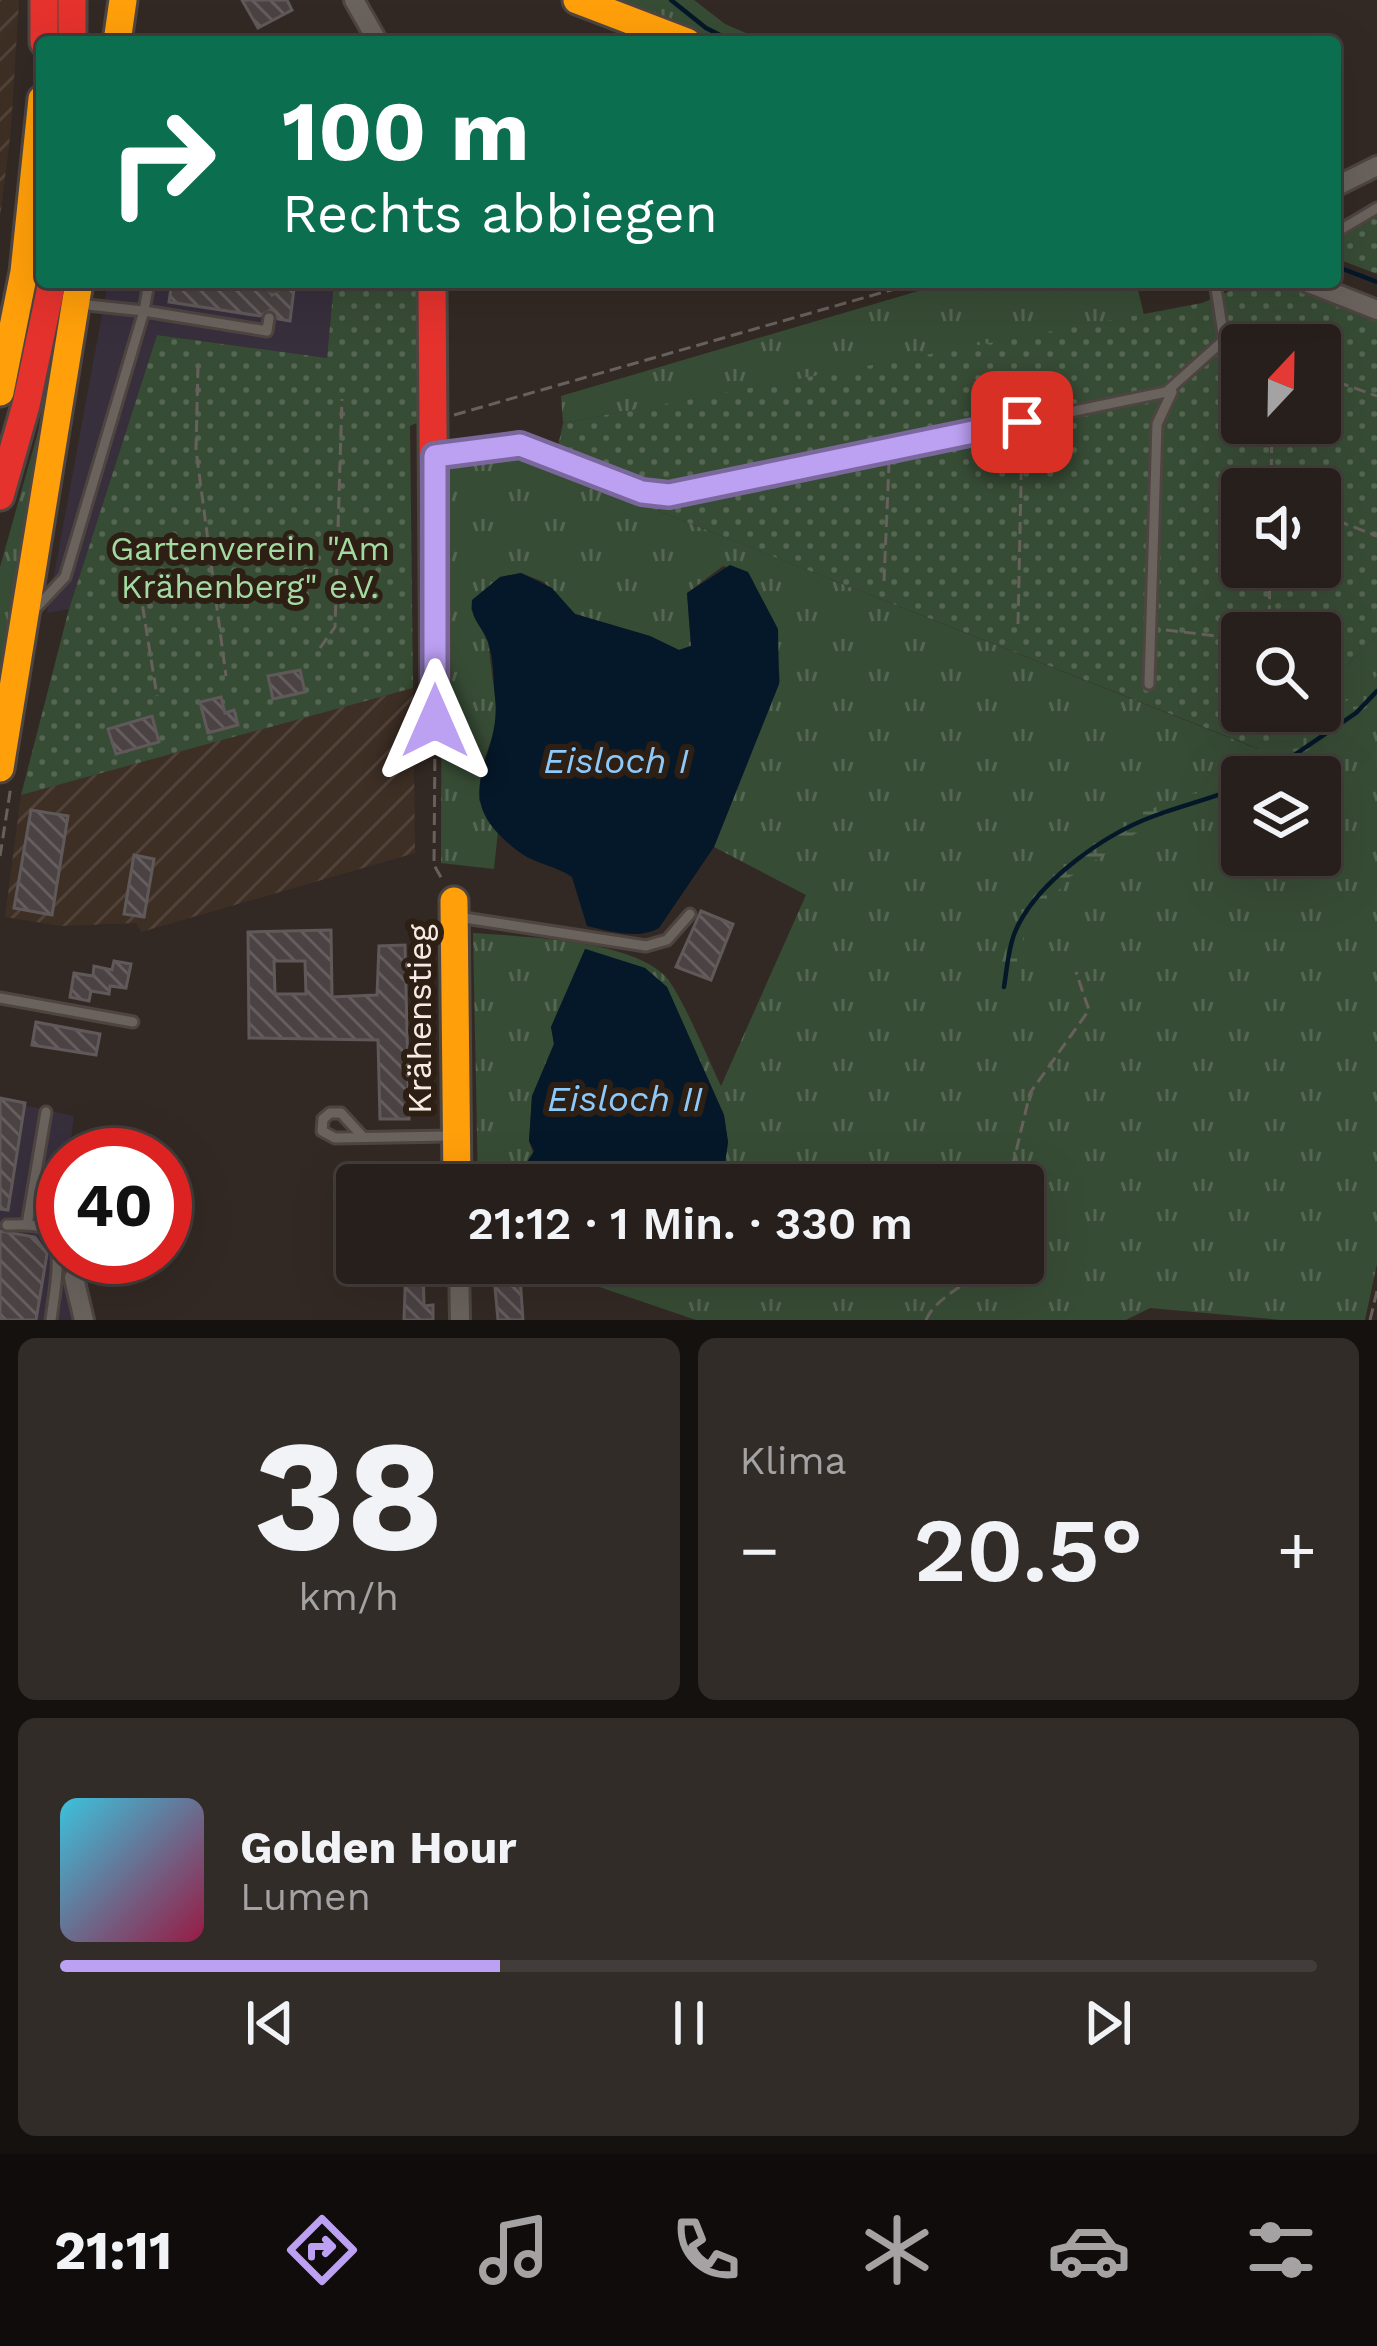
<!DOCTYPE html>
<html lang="de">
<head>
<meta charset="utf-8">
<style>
	:root { --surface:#261f1b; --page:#322c28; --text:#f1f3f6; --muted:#a4a2a3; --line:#423d3a; --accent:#bca0f2 }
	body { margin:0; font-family:"Work Sans",sans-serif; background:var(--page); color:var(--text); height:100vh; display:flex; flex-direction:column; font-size:45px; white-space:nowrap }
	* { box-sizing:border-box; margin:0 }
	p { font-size:39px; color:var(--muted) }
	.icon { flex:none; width:66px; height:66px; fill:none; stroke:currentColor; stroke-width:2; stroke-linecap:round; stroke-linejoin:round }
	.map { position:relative; height:1320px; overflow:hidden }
	.panel { display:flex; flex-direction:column; gap:18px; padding:18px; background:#15110f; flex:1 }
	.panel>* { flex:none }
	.hud { position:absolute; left:36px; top:36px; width:1305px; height:252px; border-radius:12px; box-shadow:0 12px 48px #0002,0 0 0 3px var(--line); background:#0b6e4f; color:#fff; overflow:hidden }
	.needle { width:78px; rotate:22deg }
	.controls { position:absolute; left:1221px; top:324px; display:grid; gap:24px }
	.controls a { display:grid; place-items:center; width:120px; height:120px; border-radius:12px; background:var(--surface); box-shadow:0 12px 48px #0002,0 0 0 3px var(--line); font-size:60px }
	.speed { position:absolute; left:36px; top:1128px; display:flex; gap:24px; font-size:60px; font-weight:700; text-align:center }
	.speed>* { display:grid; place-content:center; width:156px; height:156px; border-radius:50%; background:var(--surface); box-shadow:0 12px 48px #0002,0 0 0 3px var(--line); line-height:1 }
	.speed .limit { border:18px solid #d22; background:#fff; color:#111 }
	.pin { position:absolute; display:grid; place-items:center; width:102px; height:102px; color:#fff; margin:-51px; border-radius:24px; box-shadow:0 6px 18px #0006 }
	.me { position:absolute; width:132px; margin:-66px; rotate:0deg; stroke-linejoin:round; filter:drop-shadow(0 0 9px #0008) }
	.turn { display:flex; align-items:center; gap:42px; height:252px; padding:0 48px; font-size:54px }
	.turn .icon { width:156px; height:156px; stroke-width:2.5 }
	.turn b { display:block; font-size:84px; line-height:102px }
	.big { font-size:90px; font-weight:600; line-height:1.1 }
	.panel .card { flex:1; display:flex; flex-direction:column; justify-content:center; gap:18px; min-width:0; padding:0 42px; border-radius:18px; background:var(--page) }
	.panel .dial { align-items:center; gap:0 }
	.dial b { font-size:156px; line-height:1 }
	.song { display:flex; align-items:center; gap:36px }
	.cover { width:144px; height:144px; border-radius:18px; background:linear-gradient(135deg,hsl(190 70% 55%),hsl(340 70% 35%)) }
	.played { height:12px; border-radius:6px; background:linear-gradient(90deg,var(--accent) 35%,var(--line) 35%) }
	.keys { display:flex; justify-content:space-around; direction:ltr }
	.heat { display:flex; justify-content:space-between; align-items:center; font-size:66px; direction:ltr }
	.panel .tiles { flex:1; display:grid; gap:18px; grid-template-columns:1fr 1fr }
	.card:last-child { grid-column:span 2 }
	.trip { position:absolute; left:336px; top:1164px; width:708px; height:120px; border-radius:12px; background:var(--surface); box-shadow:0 12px 48px #0002,0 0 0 3px var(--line); font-weight:600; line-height:120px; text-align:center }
	.tab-bar { display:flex; height:192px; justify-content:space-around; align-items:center; background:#0f0c0b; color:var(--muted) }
	.tab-bar .icon { width:84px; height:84px }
	.tab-bar .active { color:var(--accent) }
	.tab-bar b { font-size:54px; color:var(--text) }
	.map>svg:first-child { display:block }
	.commercial { fill:#372f3c }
	.industrial { fill:url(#industrial-furrows) }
	.grass { fill:url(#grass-tufts); fill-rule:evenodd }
	.wetland { fill:url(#wetland-marsh) }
	.garden { fill:url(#garden-dots); fill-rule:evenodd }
	.water { fill:#051829 }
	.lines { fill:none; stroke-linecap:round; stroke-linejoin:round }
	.stream { stroke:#051829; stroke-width:4.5 }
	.building { fill:url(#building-back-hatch); stroke:#60595a; stroke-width:3; fill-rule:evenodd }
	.lane-casing { stroke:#4e4541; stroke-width:15 }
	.street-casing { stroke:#4e4541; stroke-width:24 }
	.slow-casing { stroke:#4e4541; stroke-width:33 }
	.jam-casing { stroke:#4e4541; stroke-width:33 }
	.path { stroke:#67605c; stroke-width:3; stroke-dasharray:12 6; stroke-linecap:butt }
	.lane { stroke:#69625d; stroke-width:9 }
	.street { stroke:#69625d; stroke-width:18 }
	.slow { stroke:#ff9f0a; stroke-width:27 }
	.jam { stroke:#e5322d; stroke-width:27 }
	.route-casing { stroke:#7a689d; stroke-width:30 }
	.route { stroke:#bca0f2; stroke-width:21 }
	.labels { text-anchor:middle; stroke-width:12; stroke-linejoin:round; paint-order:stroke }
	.park-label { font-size:33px; fill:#a3daa2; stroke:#2e1f14 }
	.street-label { font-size:33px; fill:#f6ebe4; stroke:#2e1f14 }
	.water-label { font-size:36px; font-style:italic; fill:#8ccafc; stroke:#2e1f14 }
</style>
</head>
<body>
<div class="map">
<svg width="1377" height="1320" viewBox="0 0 1377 1320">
	<defs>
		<pattern id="industrial-furrows" width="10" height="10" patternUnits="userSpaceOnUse" patternTransform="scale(3)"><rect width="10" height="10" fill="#3e2f25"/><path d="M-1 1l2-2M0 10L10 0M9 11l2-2" fill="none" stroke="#51433a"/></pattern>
		<pattern id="grass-tufts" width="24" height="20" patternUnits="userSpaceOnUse" patternTransform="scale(3)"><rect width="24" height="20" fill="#374c35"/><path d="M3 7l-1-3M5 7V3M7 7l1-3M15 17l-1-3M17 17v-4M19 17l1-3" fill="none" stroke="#556652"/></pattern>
		<pattern id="wetland-marsh" width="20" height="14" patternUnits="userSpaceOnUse" patternTransform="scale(3)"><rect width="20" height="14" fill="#374c35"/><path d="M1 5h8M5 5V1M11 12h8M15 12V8" fill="none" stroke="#556652"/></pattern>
		<pattern id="garden-dots" width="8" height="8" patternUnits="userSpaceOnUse" patternTransform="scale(3)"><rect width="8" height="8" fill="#374c35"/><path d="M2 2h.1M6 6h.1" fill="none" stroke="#556652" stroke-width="1.8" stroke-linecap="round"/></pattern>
		<pattern id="building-back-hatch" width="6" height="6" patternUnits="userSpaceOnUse" patternTransform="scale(3)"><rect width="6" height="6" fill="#4a4243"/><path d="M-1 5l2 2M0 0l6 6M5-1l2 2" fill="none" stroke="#655d5e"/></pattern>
	</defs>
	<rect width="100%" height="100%" fill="#332924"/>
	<!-- commercial -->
	<g class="commercial">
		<path d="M108 282H334L327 358 157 335 69 609 47 613Z"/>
		<path d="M0 1100 74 1116 69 1155H63L58 1232 75 1320H0Z"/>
	</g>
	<!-- industrial -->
	<g class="industrial">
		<path d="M0 0H19L11 129 0 218Z"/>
		<path d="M413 688 415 853 141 932 136 923 61 926 5 917 21 795Z"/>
	</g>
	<!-- grass -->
	<g class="grass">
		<path d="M589 0H694L725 24 767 42H700Z"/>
		<path d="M949 282H1136L1144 315 563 423 561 396Z"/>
		<path d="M38 432 41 433 0 674V567Z"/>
		<path d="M493 456 522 459 553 469 1258 749 1299 711H1320V691L1377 636V1264L1365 1320H1282L1150 1308 1126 1320H696L529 1263H1023V1185H722L728 1142 724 1115 667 987 645 968 586 949 551 1027 554 1044 532 1096 529 1141 533 1153 512 1185H478L473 933C522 937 629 939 665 976 681 993 709 1061 721 1086L806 895 714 847 780 681 778 659 753 581 748 572 723 566 687 593 691 646 679 650 650 636 575 614 544 582 521 573 500 577 473 600 471 609 488 642 498 721 481 768 479 800 498 830 494 869 441 863 442 463ZM1242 777H1320V855H1242Z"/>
	</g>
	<!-- wetland -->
	<path class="wetland" d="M1377 675V700L1271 777H1242V794L1199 805 1144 828 1070 877 1025 930 1018 983H996L1011 931 1033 897 1090 832 1225 781 1366 688Z"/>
	<!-- garden -->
	<g class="garden">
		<path d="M1377 212V274L1335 258V237Z"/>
		<path d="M334 282H421L423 420 410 426 413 688 21 795 69 609 157 335 327 358Z"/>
		<path d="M1250 282H1276L1377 322V636L1320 691V633H1242V711H1299L1259 749 553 469 563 423 1202 303ZM1242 345H1320V423H1242ZM1242 489H1320V567H1242Z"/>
	</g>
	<!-- water -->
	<g class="water">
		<path d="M730 565 748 572 778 629 779 684 714 847 659 928C639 940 609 931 587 926L572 877C556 866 537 864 522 854 440 795 503 763 495 697 493 680 494 658 488 642 482 625 470 620 472 600L500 577 521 573 552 588 575 614 650 636 679 650 691 646 687 593Z"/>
		<path d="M585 949 645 968 667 987 724 1115 728 1142 722 1185H682L683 1177 676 1173 653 1185H512L534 1151 529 1141 532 1096 554 1044 551 1027Z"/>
	</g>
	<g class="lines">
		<!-- stream -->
		<g class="stream">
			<path d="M671 0 706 28 734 42"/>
			<path d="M1335 266 1377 282"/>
			<path d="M1262 777 1356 713 1377 691"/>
			<path d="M1004 987C1007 969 1008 949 1015 932 1036 882 1105 834 1154 816 1183 805 1214 798 1242 786"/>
		</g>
	</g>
	<!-- building -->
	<g class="building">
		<path d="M242 0H287L292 10 258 28Z"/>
		<path d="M172 282H249L264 284 272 295 282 287 294 289 290 321 278 319 272 309 260 316 169 302Z"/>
		<path d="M300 670 305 692 273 699 268 676Z"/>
		<path d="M221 697 225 713 234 710 238 725 208 733 200 702Z"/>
		<path d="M152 716 159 742 116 754 108 729Z"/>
		<path d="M31 810 68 816 52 915 14 908Z"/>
		<path d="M134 855 154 859 144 917 124 914Z"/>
		<path d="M701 911 733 924 711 980 676 967Z"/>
		<path d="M331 930 332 997 377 995 379 946 405 945 409 1119H380L378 1040 249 1038 248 932ZM274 961H305L306 994H275Z"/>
		<path d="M114 961 131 964 126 988 110 986 109 994 91 991 89 1001 70 997 74 973 93 976 94 966 112 970Z"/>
		<path d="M36 1022 100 1034 96 1055 32 1045Z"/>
		<path d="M0 1098 25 1103 8 1210 0 1209Z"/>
		<path d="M0 1231 35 1237 47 1254 36 1320H0Z"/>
		<path d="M406 1263H423L424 1306 433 1305V1320H404Z"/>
		<path d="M520 1276 523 1320H498L494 1277Z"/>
	</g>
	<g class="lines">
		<!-- lane casing -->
		<g class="lane-casing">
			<g id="lane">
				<path d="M1335 233 1377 208"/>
				<path d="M273 286V282"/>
				<path d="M78 304 144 311 149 282"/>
				<path d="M435 456 520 445 628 487 669 495 1166 392 1224 340 1215 282"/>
				<path d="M35 609 65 577 144 311 267 331 269 318"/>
				<path d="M1149 684 1157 424 1172 392"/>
				<path d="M458 917 646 946 667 940 690 914"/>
				<path d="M0 998 133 1022"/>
				<path d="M363 1137 341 1113H330L323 1119 322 1131 335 1138 450 1136"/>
				<path d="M7 1225C18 1225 37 1223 47 1230 66 1244 53 1300 51 1320"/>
				<path d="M27 1225 46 1112"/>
			</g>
		</g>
		<!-- street casing -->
		<g class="street-casing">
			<g id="street">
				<path d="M354 0 378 42"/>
				<path d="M1335 187 1377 166"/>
				<path d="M1306 282 1377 310"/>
				<path d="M459 1263 460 1320"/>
				<path d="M74 1278 84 1320"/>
			</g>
		</g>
		<!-- slow casing -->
		<g class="slow-casing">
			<g id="slow">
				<path d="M577 0 687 42"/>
				<path d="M117 42 123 0"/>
				<path d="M0 392 24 272 42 99"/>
				<path d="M0 768 79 282"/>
				<path d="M454 901 457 1185"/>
			</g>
		</g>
		<!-- jam casing -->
		<g class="jam-casing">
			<g id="jam">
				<path d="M44 0V42"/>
				<path d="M72 0V42"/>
				<path d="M432 282 435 721"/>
				<path d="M0 496 26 405 52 282"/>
			</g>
		</g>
		<!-- path -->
		<g class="path">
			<path d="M198 366 196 450 226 676"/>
			<path d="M1320 376 1377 396"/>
			<path d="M454 415 919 282"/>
			<path d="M1271 489 1272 423"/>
			<path d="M1320 514 1377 536"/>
			<path d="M134 553 157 696"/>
			<path d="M884 581 889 464"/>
			<path d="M1018 624 1022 436"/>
			<path d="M1166 630 1242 639"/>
			<path d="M1263 633 1269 626 1270 567"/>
			<path d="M320 648 335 627 342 399"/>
			<path d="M435 741 434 865 442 879"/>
			<path d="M0 856 11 786"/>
			<path d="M111 1133 118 1155"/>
			<path d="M1008 1185 1030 1093 1089 1010 1076 972"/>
			<path d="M926 1320C937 1294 970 1288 982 1263"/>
			<path d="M1370 1320 1377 1291"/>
		</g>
		<!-- lane -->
		<use href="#lane" class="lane"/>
		<!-- street -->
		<use href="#street" class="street"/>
		<!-- slow -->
		<use href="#slow" class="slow"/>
		<!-- jam -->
		<use href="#jam" class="jam"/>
	</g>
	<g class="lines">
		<!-- route casing -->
		<g class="route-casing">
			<path id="route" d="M435 721V456L520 445 642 492 669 495 1022 422"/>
		</g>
		<!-- route -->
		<use href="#route" class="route"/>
	</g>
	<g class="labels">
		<!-- park labels -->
		<g class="park-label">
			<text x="250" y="560">Gartenverein "Am<tspan x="250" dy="38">Krähenberg" e.V.</tspan></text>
		</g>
		<!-- street labels -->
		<g class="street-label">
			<text transform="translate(419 1019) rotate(-90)" y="12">Krähenstieg</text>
		</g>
		<!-- water labels -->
		<g class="water-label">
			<text x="616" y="773">Eisloch I</text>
			<text x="625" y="1111">Eisloch II</text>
		</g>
	</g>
</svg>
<div class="controls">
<a><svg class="needle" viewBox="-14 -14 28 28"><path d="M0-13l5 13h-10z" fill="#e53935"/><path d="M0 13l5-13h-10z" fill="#a4a2a3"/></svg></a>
<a><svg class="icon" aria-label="sound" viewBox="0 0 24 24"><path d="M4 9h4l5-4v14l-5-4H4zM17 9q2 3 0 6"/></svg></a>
<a><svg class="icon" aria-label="search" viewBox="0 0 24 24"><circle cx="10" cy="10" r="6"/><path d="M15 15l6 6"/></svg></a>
<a><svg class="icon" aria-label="layers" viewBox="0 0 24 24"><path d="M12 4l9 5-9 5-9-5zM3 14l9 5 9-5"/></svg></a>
</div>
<div class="speed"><div class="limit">40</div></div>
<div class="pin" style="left:1022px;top:422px;background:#d93025"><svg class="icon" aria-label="arrive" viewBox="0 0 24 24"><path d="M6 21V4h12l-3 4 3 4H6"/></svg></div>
<svg class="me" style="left:435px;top:721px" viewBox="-20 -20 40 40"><path d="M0-17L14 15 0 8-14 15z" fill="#bca0f2" stroke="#fff" stroke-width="4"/></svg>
<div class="trip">21:12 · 1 Min. · 330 m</div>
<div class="hud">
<div class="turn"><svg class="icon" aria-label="right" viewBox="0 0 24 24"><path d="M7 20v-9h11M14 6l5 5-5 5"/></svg><div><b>100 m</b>Rechts abbiegen</div></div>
</div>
</div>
<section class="panel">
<div class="tiles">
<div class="card dial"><b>38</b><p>km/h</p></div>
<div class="card"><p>Klima</p>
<div class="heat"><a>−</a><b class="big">20.5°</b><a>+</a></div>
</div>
<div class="card">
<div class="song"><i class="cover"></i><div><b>Golden Hour</b><p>Lumen</p></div></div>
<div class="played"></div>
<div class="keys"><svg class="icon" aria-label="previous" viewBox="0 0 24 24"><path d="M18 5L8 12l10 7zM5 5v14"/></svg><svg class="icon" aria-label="pause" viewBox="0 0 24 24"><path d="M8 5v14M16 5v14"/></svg><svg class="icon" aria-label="next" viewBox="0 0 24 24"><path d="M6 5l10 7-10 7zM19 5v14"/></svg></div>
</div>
</div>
</section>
<nav class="tab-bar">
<b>21:11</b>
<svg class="icon active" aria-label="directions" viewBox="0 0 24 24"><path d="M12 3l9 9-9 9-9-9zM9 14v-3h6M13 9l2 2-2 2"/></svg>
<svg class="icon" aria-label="music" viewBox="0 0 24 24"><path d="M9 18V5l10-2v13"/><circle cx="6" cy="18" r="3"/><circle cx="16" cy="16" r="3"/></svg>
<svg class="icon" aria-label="phone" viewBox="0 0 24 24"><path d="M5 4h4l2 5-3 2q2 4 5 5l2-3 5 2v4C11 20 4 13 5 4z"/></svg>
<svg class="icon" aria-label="climate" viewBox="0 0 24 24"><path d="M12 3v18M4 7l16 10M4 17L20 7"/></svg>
<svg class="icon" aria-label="car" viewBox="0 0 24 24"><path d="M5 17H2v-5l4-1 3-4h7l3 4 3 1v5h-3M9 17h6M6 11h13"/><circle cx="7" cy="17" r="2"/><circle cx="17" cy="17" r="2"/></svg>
<svg class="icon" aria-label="filters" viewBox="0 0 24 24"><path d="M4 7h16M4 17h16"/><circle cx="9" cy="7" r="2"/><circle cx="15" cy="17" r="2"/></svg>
</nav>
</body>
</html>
